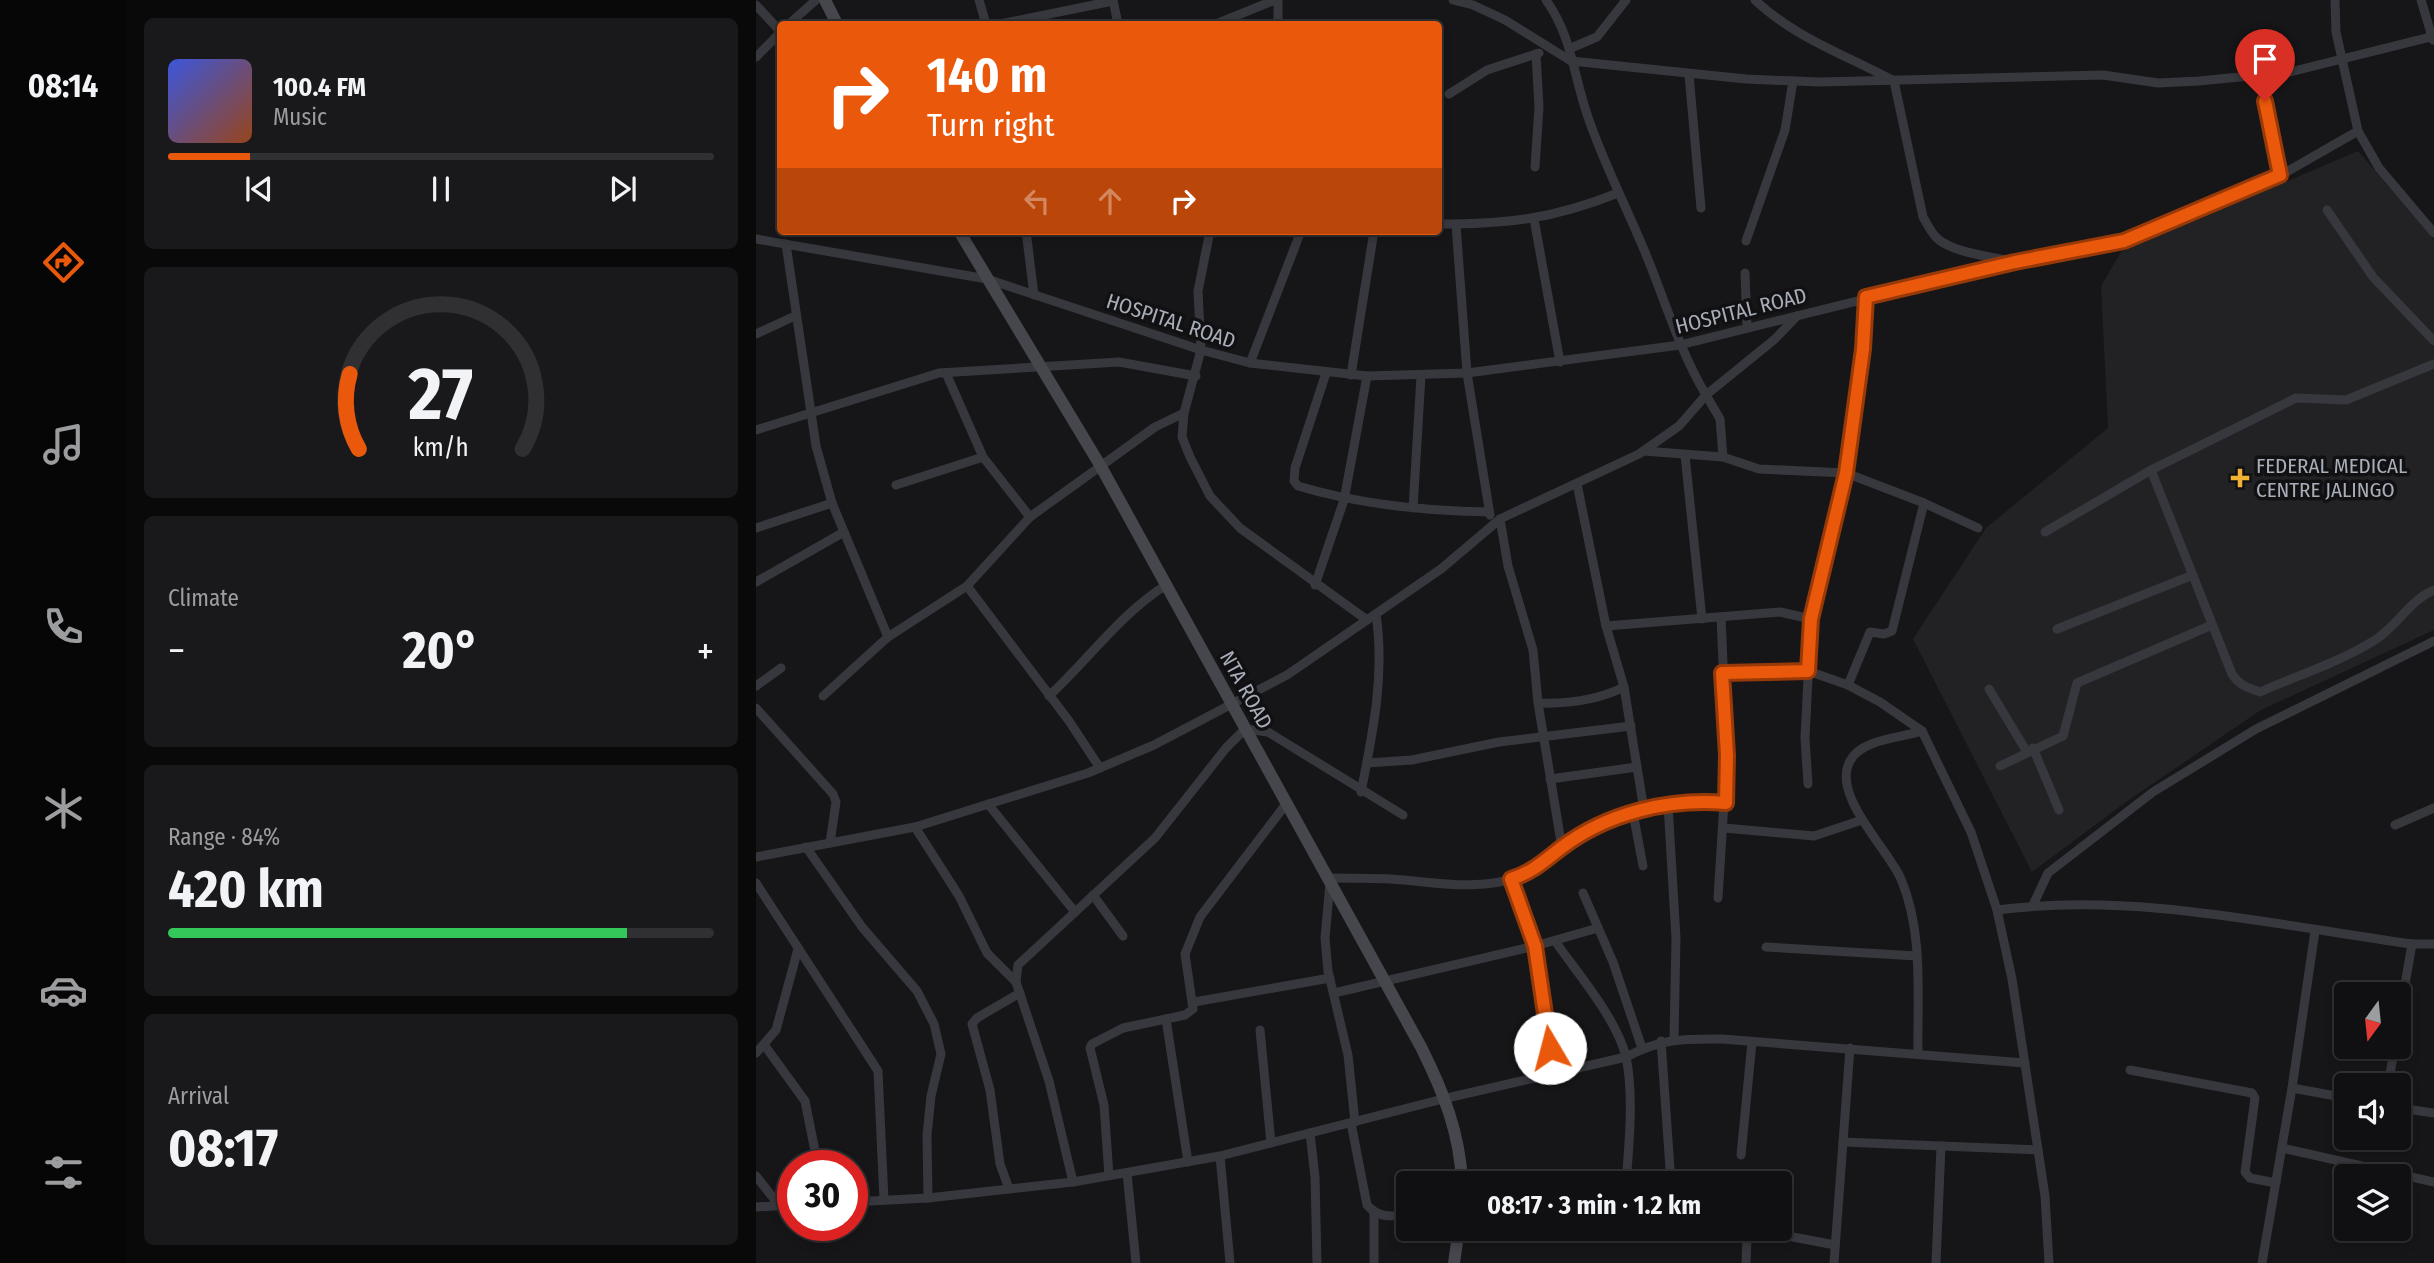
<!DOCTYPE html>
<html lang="en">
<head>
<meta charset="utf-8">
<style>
	:root { --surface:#101012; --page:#19191b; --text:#f1f3f6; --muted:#9c9d9f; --line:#303032; --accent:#ea580c }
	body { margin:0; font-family:"Fira Sans Condensed",sans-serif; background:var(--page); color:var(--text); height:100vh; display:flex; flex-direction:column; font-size:26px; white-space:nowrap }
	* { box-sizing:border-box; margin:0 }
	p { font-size:23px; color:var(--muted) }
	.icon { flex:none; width:38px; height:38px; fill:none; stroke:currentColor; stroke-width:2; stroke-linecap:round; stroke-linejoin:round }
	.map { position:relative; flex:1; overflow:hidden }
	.drawer { display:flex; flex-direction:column; gap:18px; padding:18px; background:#09090a; width:630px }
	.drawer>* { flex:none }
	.hud { position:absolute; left:21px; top:21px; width:665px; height:214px; border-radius:7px; box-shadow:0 4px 10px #0003,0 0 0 2px var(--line); background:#ea580c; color:#fff; overflow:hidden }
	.needle { width:46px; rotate:195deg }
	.tools { position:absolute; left:1578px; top:982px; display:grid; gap:14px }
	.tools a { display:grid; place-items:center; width:77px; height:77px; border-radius:7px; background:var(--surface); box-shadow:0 4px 10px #0003,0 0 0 2px var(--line); font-size:35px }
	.speed { position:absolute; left:21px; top:1150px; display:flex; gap:14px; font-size:35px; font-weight:700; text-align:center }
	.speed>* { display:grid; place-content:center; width:91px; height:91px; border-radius:50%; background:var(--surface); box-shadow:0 4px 10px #0003,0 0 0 2px var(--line); line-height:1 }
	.speed .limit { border:10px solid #d22; background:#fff; color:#111 }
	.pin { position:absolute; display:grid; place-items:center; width:60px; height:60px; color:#fff; margin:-72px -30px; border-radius:50% 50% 50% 0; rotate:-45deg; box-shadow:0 0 7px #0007 }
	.pin .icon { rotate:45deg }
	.me { position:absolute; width:77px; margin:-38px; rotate:352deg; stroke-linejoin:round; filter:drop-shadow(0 0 5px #0008) }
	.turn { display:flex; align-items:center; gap:24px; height:147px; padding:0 35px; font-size:32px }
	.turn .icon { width:91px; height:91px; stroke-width:2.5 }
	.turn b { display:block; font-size:49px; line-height:60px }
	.lanes { display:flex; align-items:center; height:66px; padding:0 35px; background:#0003; justify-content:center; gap:35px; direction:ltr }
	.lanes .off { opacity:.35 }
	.big { font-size:52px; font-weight:700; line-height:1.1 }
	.drawer .widget { flex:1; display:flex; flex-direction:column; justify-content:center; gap:10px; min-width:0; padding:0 24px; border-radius:10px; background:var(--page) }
	.drawer .dial { align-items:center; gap:0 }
	.dial svg { height:182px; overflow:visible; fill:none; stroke:var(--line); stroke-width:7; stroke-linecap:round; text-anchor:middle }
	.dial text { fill:var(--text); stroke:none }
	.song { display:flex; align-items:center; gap:21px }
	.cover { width:84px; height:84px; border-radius:10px; background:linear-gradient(135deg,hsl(230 70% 55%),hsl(20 70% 35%)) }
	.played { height:7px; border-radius:4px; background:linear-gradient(90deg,var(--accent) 15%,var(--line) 15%) }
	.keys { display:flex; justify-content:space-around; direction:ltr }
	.heat { display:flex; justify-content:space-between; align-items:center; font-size:38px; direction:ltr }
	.charge { height:10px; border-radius:5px; background:linear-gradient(90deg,#34c759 84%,var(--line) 0) }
	.trip { position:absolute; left:640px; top:1171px; width:396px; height:70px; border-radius:7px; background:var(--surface); box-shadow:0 4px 10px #0003,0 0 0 2px var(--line); font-weight:700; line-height:70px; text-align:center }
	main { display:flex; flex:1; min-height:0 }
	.dock { display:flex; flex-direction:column; width:126px; justify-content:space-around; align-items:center; background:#060607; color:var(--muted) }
	.dock .icon { width:49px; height:49px }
	.dock .on { color:var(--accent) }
	.dock b { font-size:32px; color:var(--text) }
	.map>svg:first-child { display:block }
	.built { fill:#222225 }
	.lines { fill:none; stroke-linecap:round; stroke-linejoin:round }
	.street { stroke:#37383d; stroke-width:9 }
	.secondary { stroke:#45474d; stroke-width:12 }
	.route-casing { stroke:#983908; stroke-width:18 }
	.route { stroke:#ea580c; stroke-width:12 }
	.poi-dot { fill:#f2b134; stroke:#111113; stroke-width:2.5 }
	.labels { text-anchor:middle; stroke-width:7; stroke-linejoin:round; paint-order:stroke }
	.street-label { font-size:21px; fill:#a8adb8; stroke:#111113 }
	.poi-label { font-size:21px; fill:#a8adb8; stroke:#111113; text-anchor:start }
</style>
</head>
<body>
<main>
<nav class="dock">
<b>08:14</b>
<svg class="icon on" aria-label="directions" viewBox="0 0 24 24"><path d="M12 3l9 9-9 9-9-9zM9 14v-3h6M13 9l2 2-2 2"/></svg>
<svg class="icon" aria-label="music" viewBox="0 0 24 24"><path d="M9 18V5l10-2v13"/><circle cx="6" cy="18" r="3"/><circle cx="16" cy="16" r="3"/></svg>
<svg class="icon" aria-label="phone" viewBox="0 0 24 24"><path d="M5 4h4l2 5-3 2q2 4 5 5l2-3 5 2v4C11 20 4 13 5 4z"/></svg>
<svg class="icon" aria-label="climate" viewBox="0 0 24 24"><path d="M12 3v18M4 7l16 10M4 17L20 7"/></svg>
<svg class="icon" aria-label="car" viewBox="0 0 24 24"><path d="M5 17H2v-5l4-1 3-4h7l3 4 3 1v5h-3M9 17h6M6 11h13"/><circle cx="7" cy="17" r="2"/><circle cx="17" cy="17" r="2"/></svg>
<svg class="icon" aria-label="filters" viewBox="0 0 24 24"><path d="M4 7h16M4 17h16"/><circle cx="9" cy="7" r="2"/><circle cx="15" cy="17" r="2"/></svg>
</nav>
<section class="drawer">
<div class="widget">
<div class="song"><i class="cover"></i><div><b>100.4 FM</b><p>Music</p></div></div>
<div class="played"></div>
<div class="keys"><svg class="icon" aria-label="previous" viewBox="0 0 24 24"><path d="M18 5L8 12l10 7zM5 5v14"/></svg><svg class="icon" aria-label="pause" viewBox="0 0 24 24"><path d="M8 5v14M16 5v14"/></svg><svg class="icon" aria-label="next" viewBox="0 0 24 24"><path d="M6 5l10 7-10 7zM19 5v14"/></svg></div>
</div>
<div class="widget dial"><svg viewBox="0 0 100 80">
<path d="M14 69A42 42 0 1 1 86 69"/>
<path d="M14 69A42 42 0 0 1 10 36" stroke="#ea580c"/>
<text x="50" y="56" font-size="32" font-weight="700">27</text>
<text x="50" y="72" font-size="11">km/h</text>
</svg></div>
<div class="widget"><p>Climate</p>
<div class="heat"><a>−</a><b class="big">20°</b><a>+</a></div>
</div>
<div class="widget"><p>Range · 84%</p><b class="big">420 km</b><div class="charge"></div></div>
<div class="widget"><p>Arrival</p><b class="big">08:17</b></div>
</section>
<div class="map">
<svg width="1678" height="1263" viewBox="0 0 1678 1263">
	<rect width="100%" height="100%" fill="#161618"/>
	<!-- built -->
	<path class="built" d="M1602 151 1678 240V630L1505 710 1370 802 1276 872 1157 639 1230 528 1352 428 1345 286 1365 252Z"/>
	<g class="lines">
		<!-- street -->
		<g class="street">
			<path d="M223 0 230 24"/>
			<path d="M357 0 362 24"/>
			<path d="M697 0 717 5 749 20 815 61 990 79 1063 82 1347 75 1402 83 1443 81 1534 72 1678 36"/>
			<path d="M999 0C1039 38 1090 55 1138 81L1167 217C1172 225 1176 235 1183 240 1202 254 1235 256 1258 262"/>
			<path d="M1579 0 1580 32 1602 131"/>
			<path d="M1665 0 1677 40"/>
			<path d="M0 5 24 31"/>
			<path d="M33 24 60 0"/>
			<path d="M244 24 357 1"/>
			<path d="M460 24 519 0"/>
			<path d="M522 24V0"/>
			<path d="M815 48 841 37 870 0"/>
			<path d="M0 57 24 33"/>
			<path d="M933 75 945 208"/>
			<path d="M1504 76 1524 175"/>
			<path d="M693 94 731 70 783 53"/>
			<path d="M779 167 783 107 780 54"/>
			<path d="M1571 210 1617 277 1678 341"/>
			<path d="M778 219 804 362"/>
			<path d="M682 224C752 224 797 219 862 193"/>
			<path d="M700 225 711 373 734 515"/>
			<path d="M270 231 278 295"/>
			<path d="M454 231 442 291 445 350 428 413 426 437 434 457 454 496 484 528 611 620"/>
			<path d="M0 239 231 279 445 350 494 363 611 376 711 373 924 345 1259 262 1369 241 1532 171 1602 131 1623 168 1678 233"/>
			<path d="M990 241 1029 130 1037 81"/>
			<path d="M30 244 60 446 76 503 132 637"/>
			<path d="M989 273 991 327"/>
			<path d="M0 334 39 316"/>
			<path d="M494 363 545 231"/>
			<path d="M190 373 227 457 274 517"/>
			<path d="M570 373 539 468 538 481 542 486C605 505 668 511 733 512"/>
			<path d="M595 375 618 231"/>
			<path d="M0 430 183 373 363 362 440 376"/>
			<path d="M888 451 967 457 1003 469 1090 473 1168 503 1222 528"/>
			<path d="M929 455 946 619"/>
			<path d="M967 457 964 419 950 395 1019 339 1041 316"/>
			<path d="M1395 470 1476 674C1483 685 1492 688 1504 692 1542 675 1584 662 1619 640 1641 626 1654 600 1678 590"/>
			<path d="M821 484 850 626 868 687 888 810"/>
			<path d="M140 485 227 457"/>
			<path d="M657 508 665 376"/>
			<path d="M744 519 752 566 777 650 782 703 806 848"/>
			<path d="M0 528 76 503"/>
			<path d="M1289 532 1395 470 1540 398 1590 400 1678 364"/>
			<path d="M0 582 88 532"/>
			<path d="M559 585 588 500 611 376"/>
			<path d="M211 586 313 721 344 768"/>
			<path d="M850 626 1024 612 1055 619"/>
			<path d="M1301 629 1437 575"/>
			<path d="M966 673 1052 671 1092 685 1124 702 1166 731 1215 832 1241 910 1256 979 1289 1196 1293 1263"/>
			<path d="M1092 685 1114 632 1128 634 1136 631 1168 503"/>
			<path d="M0 686 25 668"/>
			<path d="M1233 689 1271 752"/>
			<path d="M67 696 132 637 211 586 274 517 399 427 428 413"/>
			<path d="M293 696C334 658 363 615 410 585"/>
			<path d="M782 703C811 704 842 700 868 687"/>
			<path d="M0 708 77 794 80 802 74 843"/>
			<path d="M1277 748 1303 810"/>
			<path d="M611 763 656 760 743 742 875 726"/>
			<path d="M1244 766 1307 736 1321 683 1456 625"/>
			<path d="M794 779 881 767"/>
			<path d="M1052 784 1049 738 1055 619 1090 473 1107 349 1110 297"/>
			<path d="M605 792C617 732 629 675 620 614"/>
			<path d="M232 804 319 912"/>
			<path d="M912 804 970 803"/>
			<path d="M877 813 887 866"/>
			<path d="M1639 825 1678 808"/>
			<path d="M159 827 203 896 231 953 260 982"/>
			<path d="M968 828 1058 836 1106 820"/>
			<path d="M50 847 106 927 161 991 178 1024 185 1054 175 1096 171 1135 172 1198"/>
			<path d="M0 857 159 827 332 773 398 745 531 675 685 569 744 519 883 454 923 426 950 395C925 353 911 307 893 262 874 214 850 169 833 120 817 76 817 38 790 0"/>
			<path d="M571 878C592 878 614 878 635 879 681 882 721 892 766 876 784 869 794 855 809 845 846 823 872 814 912 804L920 938 918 1039"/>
			<path d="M755 879 779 946 798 1074"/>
			<path d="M0 883 122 1071 128 1200"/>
			<path d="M574 883 569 938 572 971 592 1055 599 1122"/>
			<path d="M827 893 857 962 886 1048"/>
			<path d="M337 895 367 936"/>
			<path d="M962 898 971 755 965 617"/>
			<path d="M1277 905 1292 873 1397 792 1500 729 1678 641"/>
			<path d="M1241 910C1380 892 1518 925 1656 944H1678"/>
			<path d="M799 941C822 974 861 1019 870 1057 878 1094 873 1146 870 1183"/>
			<path d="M1010 947 1161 956"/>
			<path d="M578 993 779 946 842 928"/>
			<path d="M438 1002 574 978"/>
			<path d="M410 1019 432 1162"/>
			<path d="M1643 1019 1656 944"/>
			<path d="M504 1030 515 1143"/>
			<path d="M905 1041 915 1183"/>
			<path d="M9 1046 49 1101 62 1166"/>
			<path d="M0 1053 20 1030 42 949"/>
			<path d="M1162 1054C1161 998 1168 933 1145 879 1132 849 1075 795 1094 761 1105 739 1145 738 1166 731"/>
			<path d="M1374 1070 1496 1093 1499 1098 1489 1172 1494 1178 1520 1183"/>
			<path d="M1632 1085 1639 1046"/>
			<path d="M1536 1088 1591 1098"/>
			<path d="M1643 1108 1678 1113"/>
			<path d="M595 1123 611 1205C623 1219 636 1216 653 1215"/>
			<path d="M554 1133 559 1177 561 1263"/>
			<path d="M1087 1142 1282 1150"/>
			<path d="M1526 1148 1678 1182"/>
			<path d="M985 1155 996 1042"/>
			<path d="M464 1156 474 1263"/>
			<path d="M371 1173 380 1263"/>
			<path d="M0 1176 22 1204"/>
			<path d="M353 1176 348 1105 334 1048 336 1044 367 1028 429 1015 437 1009 429 954 444 917 530 804"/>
			<path d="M317 1182 293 1081 260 982 262 965 399 838 470 748 489 729 512 732 647 815"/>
			<path d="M253 1189 244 1164 234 1090 216 1024 221 1018 264 993"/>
			<path d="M96 1202 172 1198 317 1182 464 1156 691 1098 870 1057C906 1038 926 1039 966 1039L1269 1063"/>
			<path d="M0 1207 37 1205"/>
			<path d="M618 1213V1263"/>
			<path d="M990 1263 991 1237 995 1229 1079 1245"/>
			<path d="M1078 1263 1094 1048"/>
			<path d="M1180 1263 1185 1146"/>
			<path d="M1506 1263 1536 1088 1559 931"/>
		</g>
		<!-- secondary -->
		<g class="secondary">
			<path d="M69 0 81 24"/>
			<path d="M203 231 344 465 665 1047C687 1091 704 1133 706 1183"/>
			<path d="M698 1263 703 1228"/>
		</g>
	</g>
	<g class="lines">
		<!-- route casing -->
		<g class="route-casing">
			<path id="route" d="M794 1048 779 946 755 879C777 872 788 861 805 848 851 813 913 798 970 803L971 755 966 673 1052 671 1055 619 1090 473 1107 349 1110 297 1259 262 1368 241 1524 175 1509 101"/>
		</g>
		<!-- route -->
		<use href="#route" class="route"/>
	</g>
	<!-- markers -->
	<path class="poi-dot" d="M1480.5 467.5h7v7h7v7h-7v7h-7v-7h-7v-7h7z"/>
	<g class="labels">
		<!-- street labels -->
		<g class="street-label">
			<text transform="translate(985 311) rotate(-14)" y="7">HOSPITAL ROAD</text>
			<text transform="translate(415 321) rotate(18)" y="7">HOSPITAL ROAD</text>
			<text transform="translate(490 690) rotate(61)" y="7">NTA ROAD</text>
		</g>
		<!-- poi labels -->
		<g class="poi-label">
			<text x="1500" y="473">FEDERAL MEDICAL<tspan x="1500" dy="24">CENTRE JALINGO</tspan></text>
		</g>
	</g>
</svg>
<div class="tools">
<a><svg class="needle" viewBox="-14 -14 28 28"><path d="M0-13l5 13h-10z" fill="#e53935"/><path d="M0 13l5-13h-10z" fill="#9c9d9f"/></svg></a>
<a><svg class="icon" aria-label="sound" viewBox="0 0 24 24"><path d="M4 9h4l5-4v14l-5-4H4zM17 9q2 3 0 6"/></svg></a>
<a><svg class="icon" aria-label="layers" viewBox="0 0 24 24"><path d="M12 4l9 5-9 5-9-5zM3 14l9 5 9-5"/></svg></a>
</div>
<div class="speed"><div class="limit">30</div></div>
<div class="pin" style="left:1509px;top:101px;background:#d93025"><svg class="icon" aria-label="arrive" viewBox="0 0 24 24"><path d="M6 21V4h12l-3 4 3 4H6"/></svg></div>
<svg class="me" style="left:794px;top:1048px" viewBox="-20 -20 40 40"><circle r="19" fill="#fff"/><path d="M0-13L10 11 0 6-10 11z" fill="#ea580c"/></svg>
<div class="trip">08:17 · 3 min · 1.2 km</div>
<div class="hud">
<div class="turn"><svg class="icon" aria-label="right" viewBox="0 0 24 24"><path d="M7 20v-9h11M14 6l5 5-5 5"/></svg><div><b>140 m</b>Turn right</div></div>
<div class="lanes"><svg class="icon off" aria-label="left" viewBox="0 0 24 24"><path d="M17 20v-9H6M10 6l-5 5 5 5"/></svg><svg class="icon off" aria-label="ahead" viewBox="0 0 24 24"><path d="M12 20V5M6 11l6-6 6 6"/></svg><svg class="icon" aria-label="right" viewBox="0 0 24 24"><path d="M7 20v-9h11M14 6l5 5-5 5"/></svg></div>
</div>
</div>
</main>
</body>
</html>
